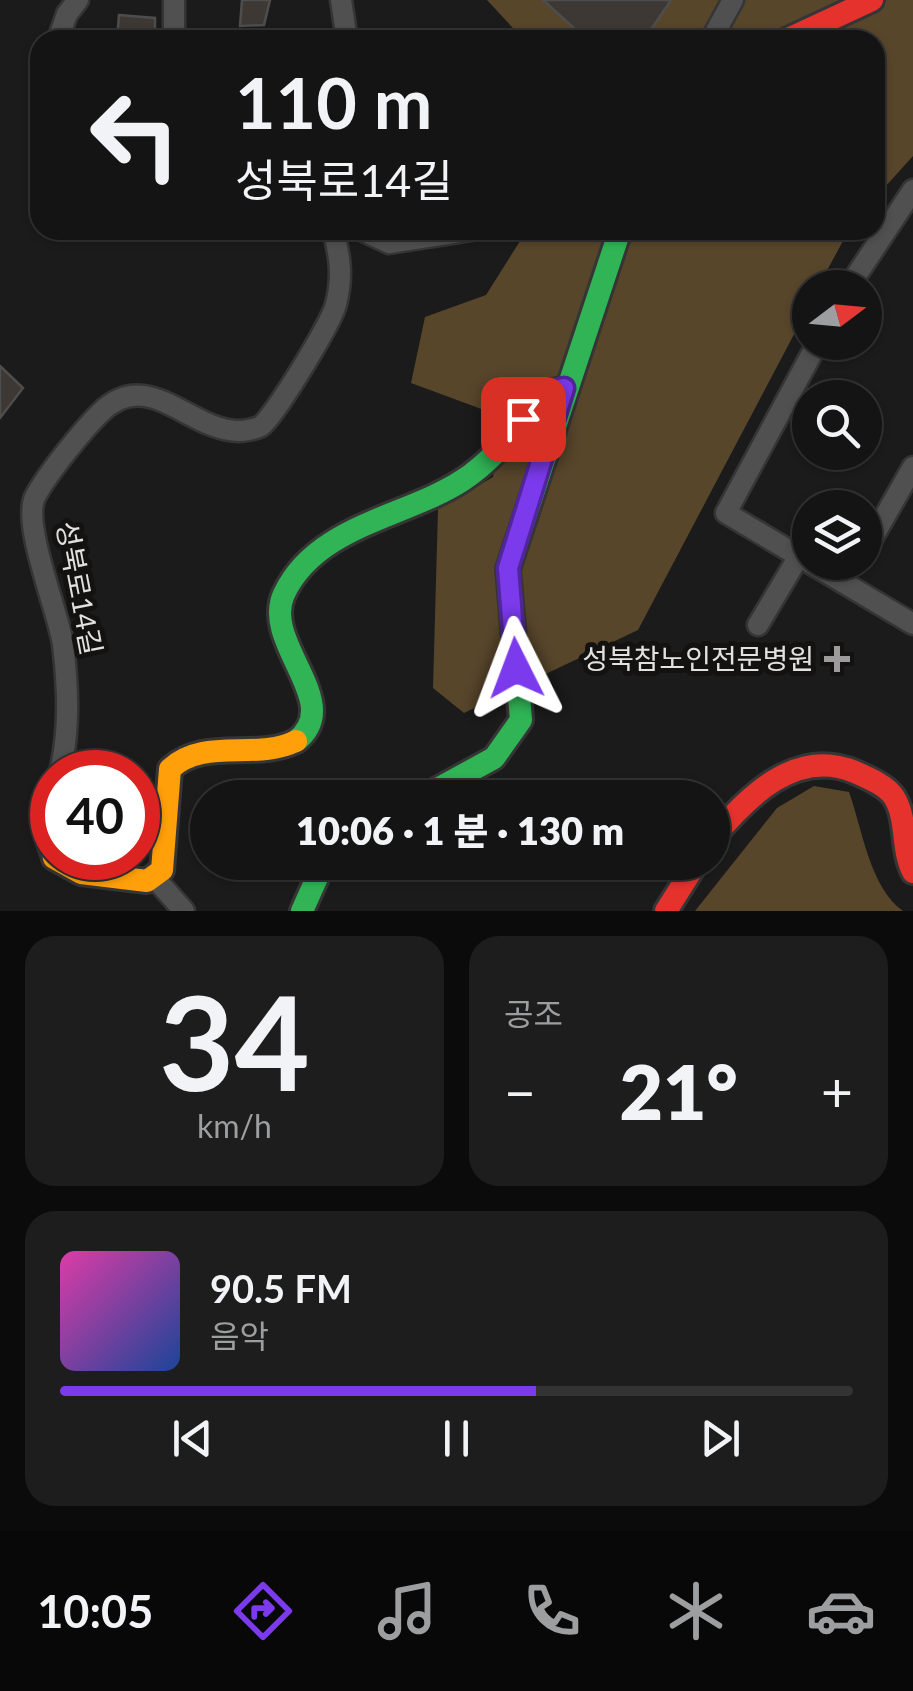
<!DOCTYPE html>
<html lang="ko">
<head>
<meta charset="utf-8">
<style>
	:root { --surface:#151414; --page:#1e1d1d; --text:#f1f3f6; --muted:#9d9ea0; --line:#343334; --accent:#7c3aed }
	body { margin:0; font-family:Lato,"Noto Sans KR",sans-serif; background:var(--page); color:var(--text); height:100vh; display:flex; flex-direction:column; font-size:38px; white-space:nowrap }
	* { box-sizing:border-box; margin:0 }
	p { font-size:32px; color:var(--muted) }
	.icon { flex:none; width:55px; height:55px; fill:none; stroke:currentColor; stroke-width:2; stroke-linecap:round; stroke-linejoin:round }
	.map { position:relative; height:911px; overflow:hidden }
	.details { display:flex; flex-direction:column; gap:25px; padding:25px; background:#0c0b0b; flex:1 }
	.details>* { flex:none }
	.banner { position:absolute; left:30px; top:30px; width:855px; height:210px; border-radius:30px; box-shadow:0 2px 8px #0004,0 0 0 2px var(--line); background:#151414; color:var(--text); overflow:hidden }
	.needle { width:65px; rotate:74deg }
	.buttons { position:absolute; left:792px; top:270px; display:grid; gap:20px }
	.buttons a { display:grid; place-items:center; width:90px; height:90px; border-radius:50%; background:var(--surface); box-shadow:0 2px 8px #0004,0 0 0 2px var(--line); font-size:50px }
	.speed { position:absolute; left:30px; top:750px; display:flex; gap:20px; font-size:50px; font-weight:700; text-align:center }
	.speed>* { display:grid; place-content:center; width:130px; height:130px; border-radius:50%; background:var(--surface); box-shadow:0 2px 8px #0004,0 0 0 2px var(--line); line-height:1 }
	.speed .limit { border:15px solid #d22; background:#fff; color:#111 }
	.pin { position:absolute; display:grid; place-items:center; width:85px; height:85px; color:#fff; margin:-42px; border-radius:20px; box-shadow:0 5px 15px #0006 }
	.me { position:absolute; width:110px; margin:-55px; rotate:357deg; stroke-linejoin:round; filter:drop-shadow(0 0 8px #0008) }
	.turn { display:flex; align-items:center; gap:35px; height:210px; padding:0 40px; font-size:45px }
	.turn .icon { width:130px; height:130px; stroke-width:2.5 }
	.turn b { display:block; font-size:70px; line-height:85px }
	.big { font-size:75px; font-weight:800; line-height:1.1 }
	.details .card { flex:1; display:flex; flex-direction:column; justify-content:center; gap:15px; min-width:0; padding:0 35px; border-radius:30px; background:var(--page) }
	.details .dial { align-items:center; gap:0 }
	.dial b { font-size:130px; line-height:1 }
	.song { display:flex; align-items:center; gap:30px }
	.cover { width:120px; height:120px; border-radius:15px; background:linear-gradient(135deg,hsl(320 70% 55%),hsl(220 70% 35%)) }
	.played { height:10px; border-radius:5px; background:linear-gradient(90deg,var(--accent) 60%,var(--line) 60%) }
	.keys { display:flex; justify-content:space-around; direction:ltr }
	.heat { display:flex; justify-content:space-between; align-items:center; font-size:55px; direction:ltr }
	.details .tiles { flex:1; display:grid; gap:25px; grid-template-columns:1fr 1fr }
	.card:last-child { grid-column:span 2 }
	.trip { position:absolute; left:190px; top:780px; width:540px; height:100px; border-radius:50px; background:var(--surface); box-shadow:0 2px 8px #0004,0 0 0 2px var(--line); font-weight:800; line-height:100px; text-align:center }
	.tabs { display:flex; height:160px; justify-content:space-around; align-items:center; background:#080808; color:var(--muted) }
	.tabs .icon { width:70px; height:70px }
	.tabs .current { color:var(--accent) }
	.tabs b { font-size:45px; color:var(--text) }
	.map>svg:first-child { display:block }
	.forest { fill:#58462b }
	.building { fill:#3e3835; stroke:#4e4d4d; stroke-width:2.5 }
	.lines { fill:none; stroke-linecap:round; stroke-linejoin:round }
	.street-casing { stroke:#363535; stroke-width:25 }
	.fast-casing { stroke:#363535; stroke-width:28 }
	.slow-casing { stroke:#363535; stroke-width:28 }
	.jam-casing { stroke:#363535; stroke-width:28 }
	.street { stroke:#515050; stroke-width:20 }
	.fast { stroke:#30b455; stroke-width:22 }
	.slow { stroke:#ff9f0a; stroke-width:22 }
	.jam { stroke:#e5322d; stroke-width:22 }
	.route-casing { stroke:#51269a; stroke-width:25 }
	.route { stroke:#7c3aed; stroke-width:18 }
	.poi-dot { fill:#9d9b9b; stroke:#141111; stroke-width:4 }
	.labels { text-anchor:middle; stroke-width:10; stroke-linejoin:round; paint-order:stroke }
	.street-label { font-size:28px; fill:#e2e0e0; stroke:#141111 }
	.poi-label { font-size:28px; fill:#e2e0e0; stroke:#141111; text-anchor:end }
</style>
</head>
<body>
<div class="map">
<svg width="913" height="911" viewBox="0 0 913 911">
	<rect width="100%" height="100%" fill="#1c1b1b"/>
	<!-- forest -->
	<g class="forest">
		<path d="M487 0H913V156L875 198V40H524Z"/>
		<path d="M527 230H849L818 287 810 288V304L638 630 464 713 433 688 438 509 493 477 503 417 411 383 425 317 486 295Z"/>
		<path d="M814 786 849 792C862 828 870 888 903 911H695L777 808Z"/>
	</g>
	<!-- building -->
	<g class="building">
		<path d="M242 0H270L264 25 240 26Z"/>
		<path d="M543 0H671L644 40H587Z"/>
		<path d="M119 15 155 18V40H117Z"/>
		<path d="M0 366 23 388 0 418Z"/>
	</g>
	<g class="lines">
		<!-- street casing -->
		<g class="street-casing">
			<g id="street">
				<path d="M341 0 347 40"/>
				<path d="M58 40 67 14 78 0"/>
				<path d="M174 40V0"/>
				<path d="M711 40 733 0"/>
				<path d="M361 230 389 243 472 230"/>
				<path d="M848 288 913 190"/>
				<path d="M818 342 726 513 913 624"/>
				<path d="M865 551 913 467"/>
				<path d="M758 625 799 556"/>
				<path d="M60 772C70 730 68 687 63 644 58 611 22 524 35 497 47 474 82 431 100 413 148 365 189 431 239 431 244 431 256 429 261 426 274 417 332 322 336 304 343 277 340 256 333 230"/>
				<path d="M52 803 45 836 52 856"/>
				<path d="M153 876 184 911"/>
			</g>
		</g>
		<!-- fast casing -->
		<g class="fast-casing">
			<g id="fast">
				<path d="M296 741C346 703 261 643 284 594 316 525 407 517 463 480 497 458 522 421 549 392L565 388"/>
				<path d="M421 798 494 758 521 720 508 569 620 230"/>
				<path d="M302 911 324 862"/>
			</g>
		</g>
		<!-- slow casing -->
		<g class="slow-casing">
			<path id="slow" d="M54 858 81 873 147 881 162 870 170 769C204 737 256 761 296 741"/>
		</g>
		<!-- jam casing -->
		<g class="jam-casing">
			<g id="jam">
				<path d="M786 40 872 0"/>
				<path d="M712 839C747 797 796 747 855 772 868 778 886 785 894 797 908 819 901 849 913 872"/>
				<path d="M666 911 697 862"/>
			</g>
		</g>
		<!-- street -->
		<use href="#street" class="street"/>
		<!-- fast -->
		<use href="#fast" class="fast"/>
		<!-- slow -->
		<use href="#slow" class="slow"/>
		<!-- jam -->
		<use href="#jam" class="jam"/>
	</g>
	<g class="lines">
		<!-- route casing -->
		<g class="route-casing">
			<path id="route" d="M516 668 508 568 564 388 549 392 523 419"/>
		</g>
		<!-- route -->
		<use href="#route" class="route"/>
	</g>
	<!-- markers -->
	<path class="poi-dot" d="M832 644h10v10h10v10h-10v10h-10v-10h-10v-10h10z"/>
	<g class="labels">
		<!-- street labels -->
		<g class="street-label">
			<text transform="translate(79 588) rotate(79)" y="10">성북로14길</text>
		</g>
		<!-- poi labels -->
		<g class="poi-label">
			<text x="814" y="669">성북참노인전문병원</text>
		</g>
	</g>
</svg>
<div class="buttons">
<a><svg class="needle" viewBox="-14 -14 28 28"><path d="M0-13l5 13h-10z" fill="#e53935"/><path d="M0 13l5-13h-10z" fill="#9d9ea0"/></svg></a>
<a><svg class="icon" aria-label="search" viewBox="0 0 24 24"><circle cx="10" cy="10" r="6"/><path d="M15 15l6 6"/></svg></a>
<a><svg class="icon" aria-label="layers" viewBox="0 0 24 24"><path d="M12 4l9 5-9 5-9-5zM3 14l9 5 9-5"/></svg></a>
</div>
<div class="speed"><div class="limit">40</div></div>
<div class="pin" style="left:523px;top:419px;background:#d93025"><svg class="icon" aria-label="arrive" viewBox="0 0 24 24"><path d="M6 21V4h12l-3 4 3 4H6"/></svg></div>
<svg class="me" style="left:516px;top:668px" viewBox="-20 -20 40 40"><path d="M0-17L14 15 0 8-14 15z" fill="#7c3aed" stroke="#fff" stroke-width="4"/></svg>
<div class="trip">10:06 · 1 분 · 130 m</div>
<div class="banner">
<div class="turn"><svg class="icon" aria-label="left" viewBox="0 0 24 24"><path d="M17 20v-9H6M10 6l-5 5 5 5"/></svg><div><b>110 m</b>성북로14길</div></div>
</div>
</div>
<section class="details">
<div class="tiles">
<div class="card dial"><b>34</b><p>km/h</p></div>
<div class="card"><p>공조</p>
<div class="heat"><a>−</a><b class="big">21°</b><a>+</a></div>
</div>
<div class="card">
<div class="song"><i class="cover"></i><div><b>90.5 FM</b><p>음악</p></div></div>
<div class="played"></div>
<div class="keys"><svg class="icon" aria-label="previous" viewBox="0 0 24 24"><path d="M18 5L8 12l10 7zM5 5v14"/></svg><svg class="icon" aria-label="pause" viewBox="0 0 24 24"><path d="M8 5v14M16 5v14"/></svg><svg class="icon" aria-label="next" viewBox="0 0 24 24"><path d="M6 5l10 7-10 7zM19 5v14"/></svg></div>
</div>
</div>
</section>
<nav class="tabs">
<b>10:05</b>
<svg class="icon current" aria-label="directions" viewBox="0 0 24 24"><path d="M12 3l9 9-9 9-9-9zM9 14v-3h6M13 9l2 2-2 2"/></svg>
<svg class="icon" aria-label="music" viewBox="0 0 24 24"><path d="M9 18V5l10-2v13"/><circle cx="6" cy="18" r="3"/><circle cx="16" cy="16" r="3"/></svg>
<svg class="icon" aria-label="phone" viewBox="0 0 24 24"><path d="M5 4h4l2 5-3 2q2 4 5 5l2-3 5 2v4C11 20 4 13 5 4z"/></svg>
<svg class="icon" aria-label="climate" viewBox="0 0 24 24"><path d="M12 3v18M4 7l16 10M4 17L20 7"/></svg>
<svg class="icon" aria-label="car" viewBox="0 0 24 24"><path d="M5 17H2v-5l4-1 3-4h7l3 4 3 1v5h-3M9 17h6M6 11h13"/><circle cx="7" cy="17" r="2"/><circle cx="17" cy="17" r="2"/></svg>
</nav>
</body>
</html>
